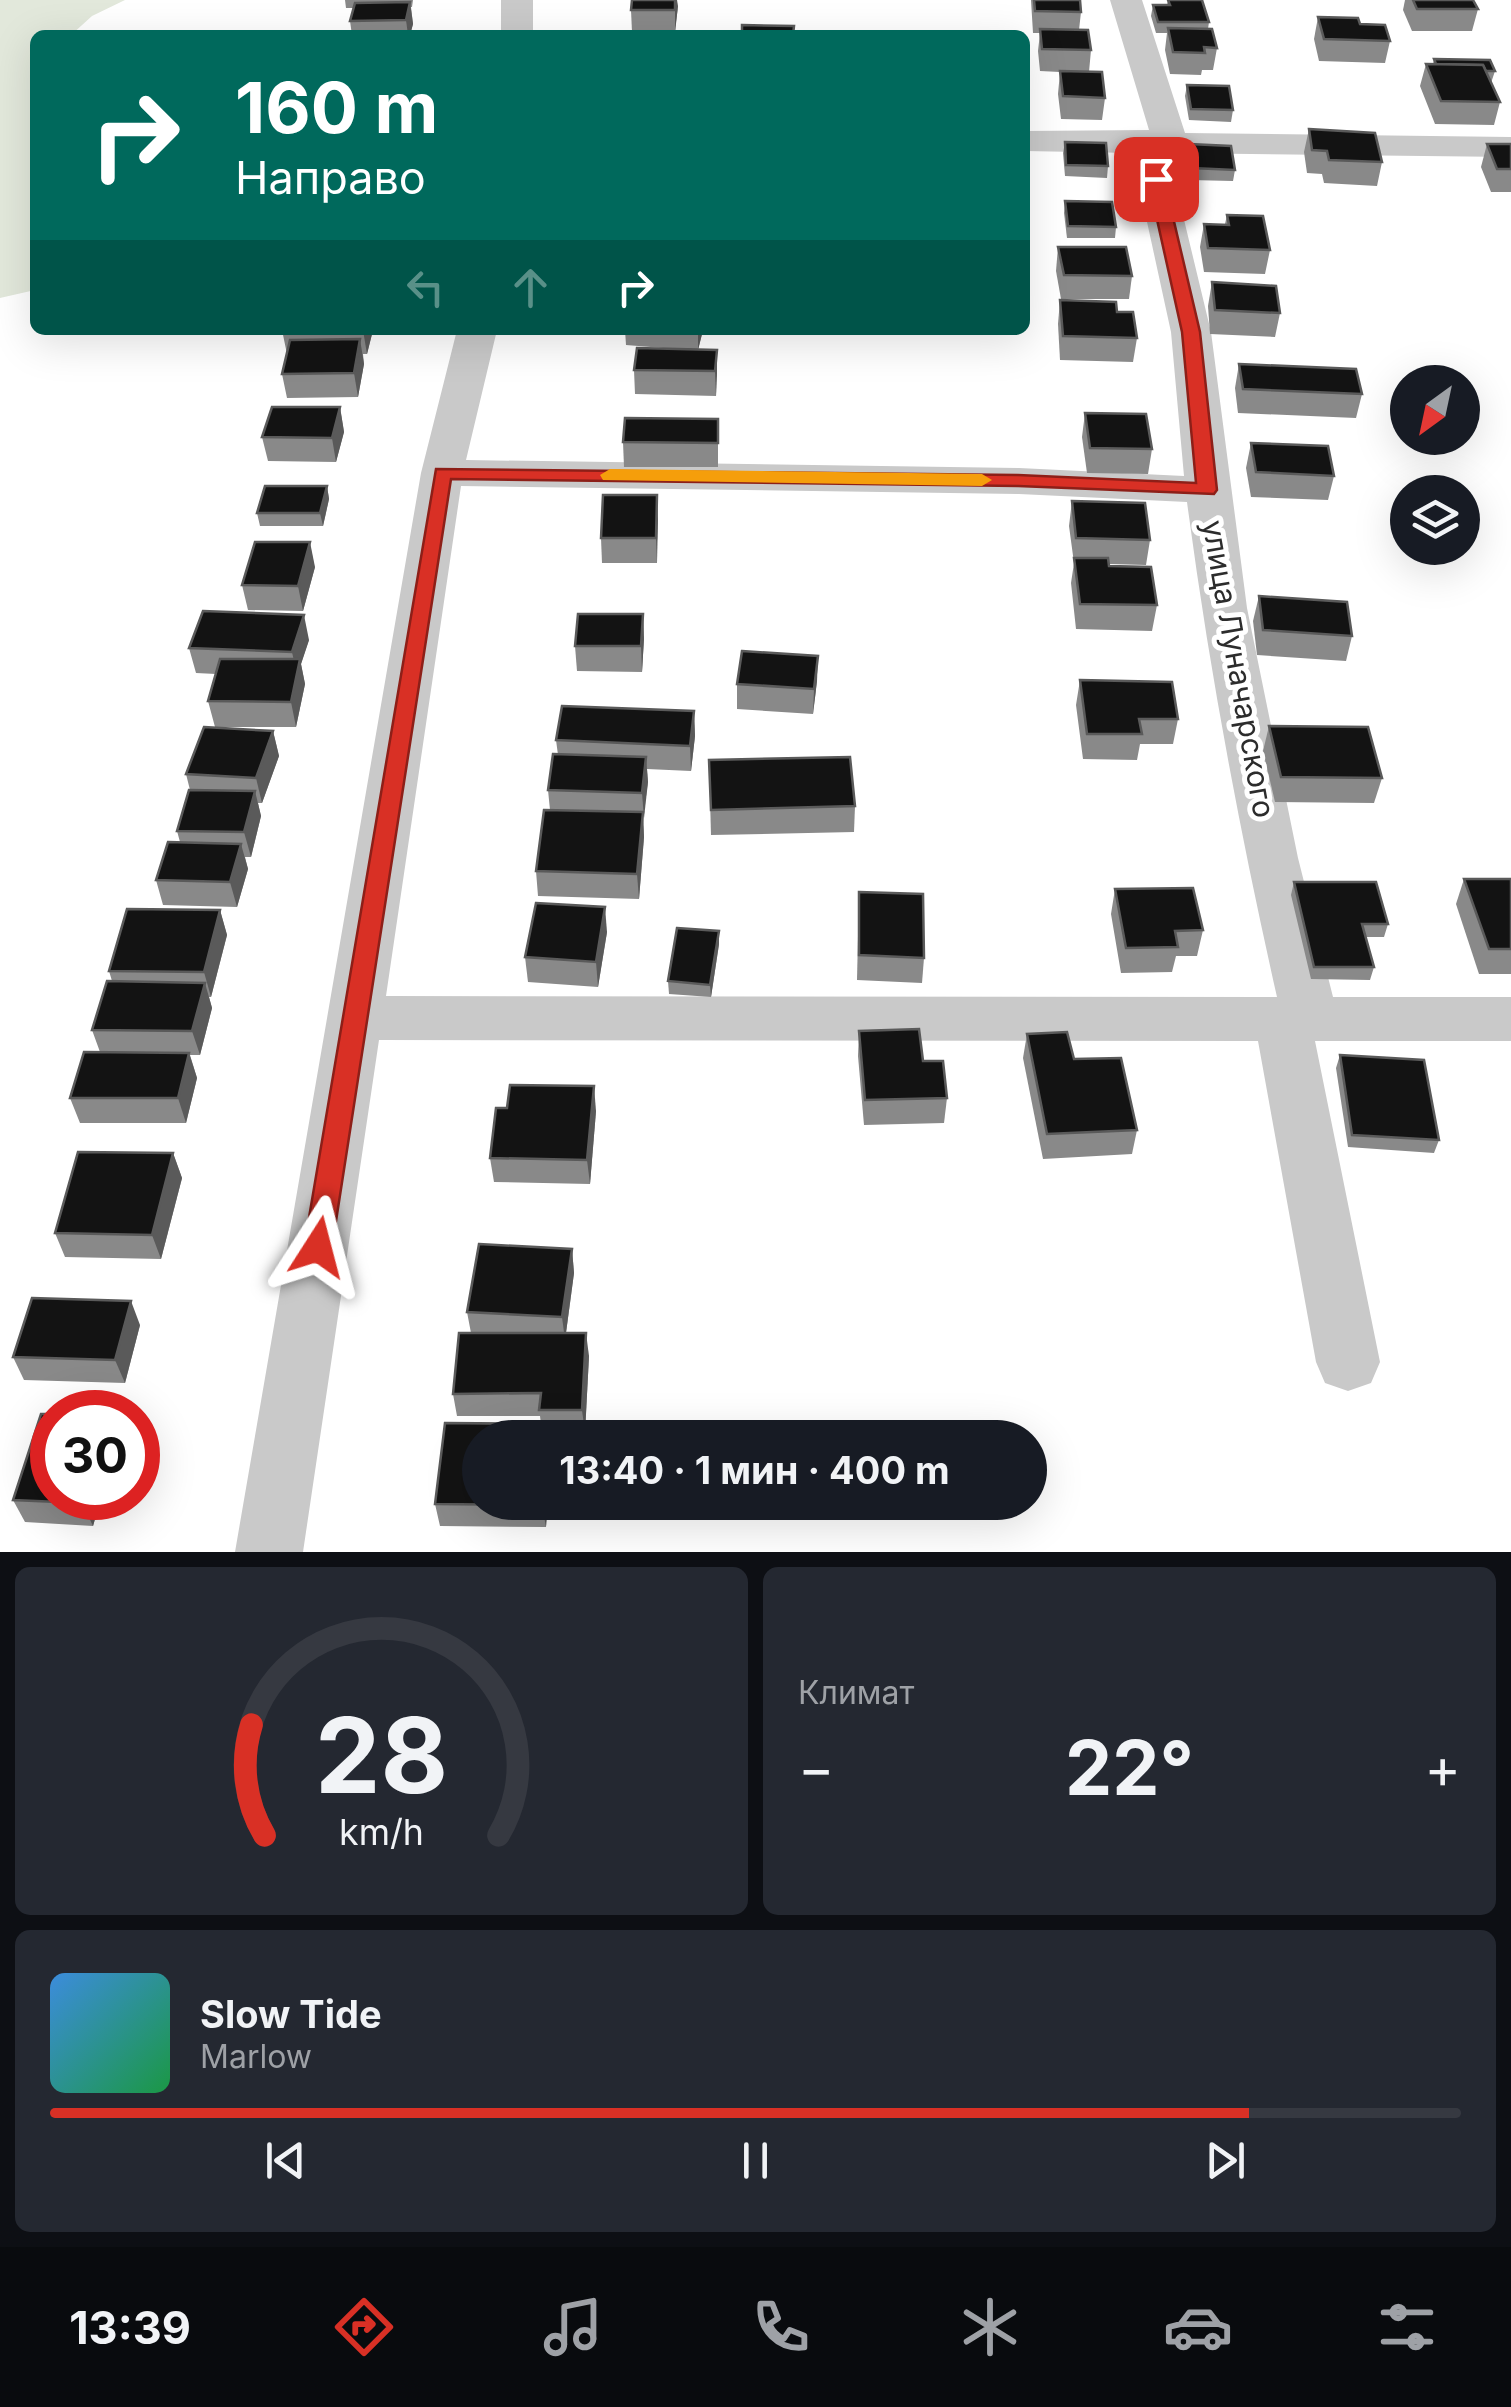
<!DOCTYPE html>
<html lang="ru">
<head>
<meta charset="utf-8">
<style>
	:root { --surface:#171b24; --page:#242831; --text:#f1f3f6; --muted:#9ea1a6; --line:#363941; --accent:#d93025 }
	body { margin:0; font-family:Inter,sans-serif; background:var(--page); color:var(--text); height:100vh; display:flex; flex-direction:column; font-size:38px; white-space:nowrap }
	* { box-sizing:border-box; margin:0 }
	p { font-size:32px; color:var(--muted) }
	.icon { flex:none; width:55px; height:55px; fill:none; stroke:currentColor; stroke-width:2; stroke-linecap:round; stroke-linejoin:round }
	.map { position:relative; height:1552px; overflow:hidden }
	.details { display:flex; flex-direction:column; gap:15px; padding:15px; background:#0d0f14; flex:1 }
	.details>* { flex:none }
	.guide { position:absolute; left:30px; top:30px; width:1000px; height:305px; border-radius:15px; box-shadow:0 10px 40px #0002; background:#00695c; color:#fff; overflow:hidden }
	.needle { width:65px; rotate:213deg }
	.buttons { position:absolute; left:1390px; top:365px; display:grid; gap:20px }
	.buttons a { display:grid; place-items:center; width:90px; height:90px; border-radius:50%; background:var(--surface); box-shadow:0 10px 40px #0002; font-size:50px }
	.speed { position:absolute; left:30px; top:1390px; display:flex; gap:20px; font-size:50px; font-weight:700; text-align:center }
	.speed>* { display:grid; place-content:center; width:130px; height:130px; border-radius:50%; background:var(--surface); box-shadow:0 10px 40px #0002; line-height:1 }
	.speed .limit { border:15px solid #d22; background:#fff; color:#111 }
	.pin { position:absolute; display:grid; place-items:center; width:85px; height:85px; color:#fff; margin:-42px; border-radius:20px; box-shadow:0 5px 15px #0006 }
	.me { position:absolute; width:110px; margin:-55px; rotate:9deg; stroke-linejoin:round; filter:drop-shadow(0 0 8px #0008) }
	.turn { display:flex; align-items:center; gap:35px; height:210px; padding:0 40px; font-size:45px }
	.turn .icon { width:130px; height:130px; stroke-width:2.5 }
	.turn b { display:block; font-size:70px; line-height:85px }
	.lanes { display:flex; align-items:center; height:95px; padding:0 40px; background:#0003; justify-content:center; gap:50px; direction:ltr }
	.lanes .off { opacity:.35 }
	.big { font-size:75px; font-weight:700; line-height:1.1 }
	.details .widget { flex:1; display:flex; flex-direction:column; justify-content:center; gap:15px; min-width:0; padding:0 35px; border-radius:15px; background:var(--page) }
	.details .dial { align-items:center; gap:0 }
	.dial svg { height:260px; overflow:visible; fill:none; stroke:var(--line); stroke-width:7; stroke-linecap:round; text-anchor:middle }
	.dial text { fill:var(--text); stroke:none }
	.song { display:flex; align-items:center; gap:30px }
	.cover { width:120px; height:120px; border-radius:15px; background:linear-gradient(135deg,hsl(210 70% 55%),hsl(140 70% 35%)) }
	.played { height:10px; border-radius:5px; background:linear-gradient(90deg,var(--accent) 85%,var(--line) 85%) }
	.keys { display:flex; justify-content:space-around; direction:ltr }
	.heat { display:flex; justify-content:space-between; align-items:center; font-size:55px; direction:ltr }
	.details .tiles { flex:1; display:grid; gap:15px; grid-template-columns:1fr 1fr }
	.widget:last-child { grid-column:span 2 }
	.trip { position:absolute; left:462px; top:1420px; width:585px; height:100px; border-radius:50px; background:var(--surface); box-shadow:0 10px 40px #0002; font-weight:700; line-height:100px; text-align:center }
	.dock { display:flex; height:160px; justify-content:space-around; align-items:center; background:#090b0e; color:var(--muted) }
	.dock .icon { width:70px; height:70px }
	.dock .active { color:var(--accent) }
	.dock b { font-size:45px; color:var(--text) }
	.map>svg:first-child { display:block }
	.green { fill:#e2e8db }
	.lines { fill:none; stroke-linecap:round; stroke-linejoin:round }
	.minor { fill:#c9c9c9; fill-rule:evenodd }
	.wall { fill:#898989 }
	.shaded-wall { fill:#5a5a5a }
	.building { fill:#131313; stroke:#5a5a5a; stroke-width:2.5 }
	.route { fill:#d93025; stroke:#8d1f18; stroke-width:2.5 }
	.slow { fill:#f59e0b }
	.labels { text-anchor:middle; stroke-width:10; stroke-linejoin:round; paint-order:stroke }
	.street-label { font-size:30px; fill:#2c2c2c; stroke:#fff }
</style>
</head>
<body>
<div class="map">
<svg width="1511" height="1552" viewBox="0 0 1511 1552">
	<rect width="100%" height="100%" fill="#fff"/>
	<!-- green -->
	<path class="green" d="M0 0H125L92 16 71 35H35V290L0 298Z"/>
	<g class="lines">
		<!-- minor -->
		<g class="minor">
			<rect x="501" y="0" width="32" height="35"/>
			<path d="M1110 0H1142L1185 133 1511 137V157L1168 153 1211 332 1247 608 1298 858 1333 997H1511V1041H1315L1380 1362 1371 1383 1348 1391 1325 1383 1316 1362 1258 1041 379 1040 303 1552H235L421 473 457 330H497L466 460 1019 468 1184 476 1171 332 1132 153 1025 151V131L1149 130ZM461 486 1019 494 1187 502C1209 669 1240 833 1277 997L386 996Z"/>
		</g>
	</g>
	<!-- wall -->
	<g class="wall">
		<path d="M345 0H413L412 7H411L413 24 410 35H352L350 21 353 8H346Z"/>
		<path d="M1031 0H1080L1081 12 1079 30 1091 50 1089 72 1105 98 1102 120 1061 119 1058 94 1060 72 1040 71 1038 51 1040 33H1033Z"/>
		<path d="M1168 0 1209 22 1208 29 1217 48 1213 70H1202L1201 75 1170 74 1165 50 1167 33H1156L1151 16 1153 5H1167Z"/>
		<path d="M1405 0H1473L1478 9 1472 31H1412L1403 10Z"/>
		<path d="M678 6 675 32H632L631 10Z"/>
		<path d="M1318 17 1360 24 1390 41 1385 63 1319 61 1314 39Z"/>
		<path d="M1434 59 1495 71 1491 83 1500 102 1494 125 1435 124 1420 86 1426 64H1433Z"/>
		<path d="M1187 85 1233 110 1231 122 1189 120 1185 96Z"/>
		<path d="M1309 129 1382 162 1377 186 1324 183 1322 174 1307 173 1304 152Z"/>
		<path d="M1065 142 1108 166 1107 178 1065 176 1063 153Z"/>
		<path d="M1189 144 1235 170 1233 181 1190 180 1187 156Z"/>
		<path d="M1487 144H1511V192H1491L1481 167Z"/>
		<path d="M1065 201 1116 227 1115 238H1067L1064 213Z"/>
		<path d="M1227 215 1270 250 1265 274 1204 272 1200 247 1204 224H1225Z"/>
		<path d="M1058 247 1132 276 1129 299H1061L1056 271Z"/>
		<path d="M1212 282 1280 313 1275 337 1210 334 1208 306Z"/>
		<path d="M1060 300 1117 312 1137 338 1133 362 1060 360 1058 324Z"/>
		<path d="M282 330H373L367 354H363L364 364 358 397 287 398 282 374 287 354Z"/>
		<path d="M625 330H703L698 350H717L716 396 635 394 634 370 688 350 626 345Z"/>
		<path d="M1239 364 1362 394 1356 418 1238 413 1235 388Z"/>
		<path d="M340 407 344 432 336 462 268 461 262 437Z"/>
		<path d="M1085 413 1152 449 1148 474 1087 473 1082 437Z"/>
		<path d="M718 419V467H624L623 442Z"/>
		<path d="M1251 443 1334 476 1328 500 1251 497 1246 468Z"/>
		<path d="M327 486 329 499 323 526H260L257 513Z"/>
		<path d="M657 495V563H602L601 538Z"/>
		<path d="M1072 501 1150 540 1146 565 1109 564V566L1157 605 1152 631 1076 629 1071 583 1074 563 1069 526Z"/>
		<path d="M315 567 303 611 248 610 242 585Z"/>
		<path d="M1259 596 1352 636 1346 661 1257 655 1253 621Z"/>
		<path d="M643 614 644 639 642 672 577 671 575 646Z"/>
		<path d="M309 640 301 664 305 684 296 727H215L208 701 216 674 196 673 189 648Z"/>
		<path d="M1080 680 1178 719 1173 744H1140L1137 760 1083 759 1076 705Z"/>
		<path d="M817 681 813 714 737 709V684Z"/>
		<path d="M694 711 695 736 691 771 647 769 648 782 643 818 644 837 639 899 538 896 536 871 550 810 548 790 558 755 556 740Z"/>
		<path d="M1269 726 1382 778 1374 803 1275 802 1263 751Z"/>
		<path d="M273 731 279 756 262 803H258L261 816 251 857H245L248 869 237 907 163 905 156 880 180 842 177 831 190 790 186 774Z"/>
		<path d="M709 760 855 806 854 832 711 835Z"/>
		<path d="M1464 879H1511V974H1479L1456 904Z"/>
		<path d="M1294 882 1388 924 1384 937H1366L1374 967 1370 980 1311 979 1291 895Z"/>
		<path d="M1115 889 1203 930 1197 956H1176L1172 972 1121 973 1111 914Z"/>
		<path d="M859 892 924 958 922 983 857 980Z"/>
		<path d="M220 910 227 935 211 997H209L212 1008 200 1055H190L197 1078 186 1123H80L70 1098 100 1052 92 1030 112 981 109 971Z"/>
		<path d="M607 932 598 987 528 982 525 957Z"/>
		<path d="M719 944 711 997 669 994 668 981Z"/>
		<path d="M859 1031 923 1061 947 1098 944 1123 864 1125 858 1056Z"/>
		<path d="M1027 1034 1074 1059 1137 1130 1132 1154 1043 1159 1023 1058Z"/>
		<path d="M1340 1055 1439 1140 1434 1153 1348 1147 1336 1068Z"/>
		<path d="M596 1111 590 1184 494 1182 490 1158Z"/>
		<path d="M173 1153 182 1178 161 1259 65 1257 55 1233Z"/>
		<path d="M572 1249 574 1273 566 1333 589 1356 585 1433H551L546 1527 440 1526 435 1504 541 1424 540 1416H457L453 1394 471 1333 467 1312Z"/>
		<path d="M140 1325 125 1383 24 1380 13 1357Z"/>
		<path d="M52 1498H101L93 1526 25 1522 13 1500Z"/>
	</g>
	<!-- shaded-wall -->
	<g class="shaded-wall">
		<path d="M675 0H677L678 6 675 32Z"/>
		<path d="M410 2 413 24 410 35H408L406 20Z"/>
		<path d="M363 330H373L367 354Z"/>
		<path d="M698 330H703L698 350Z"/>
		<path d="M360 339 364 364 358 397 354 373Z"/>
		<path d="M717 350V374L716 396 715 371Z"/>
		<path d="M340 407 344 432 336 462 332 438Z"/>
		<path d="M327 486 329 499 323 526 320 513Z"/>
		<path d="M657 495 658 520 657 563 656 538Z"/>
		<path d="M310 542 315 567 303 611 298 586Z"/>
		<path d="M643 614 644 639 642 672 641 646Z"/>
		<path d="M304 615 309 640 301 664 305 684 296 727 291 702 297 675 292 652Z"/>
		<path d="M818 656 817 681 813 714 814 689Z"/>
		<path d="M694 711 695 736 691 771 690 746Z"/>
		<path d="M273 731 279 756 262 803 256 778Z"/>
		<path d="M646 757 648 782 644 818 642 793Z"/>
		<path d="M255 791 261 816 251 857 244 832Z"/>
		<path d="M643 812 644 837 639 899 637 874Z"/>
		<path d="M241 844 248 869 237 907 230 882Z"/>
		<path d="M605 907 607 932 598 987 596 962Z"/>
		<path d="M220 910 227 935 211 997 204 972Z"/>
		<path d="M719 931V944L711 997 710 985Z"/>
		<path d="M205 983 212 1008 200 1055 192 1031Z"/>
		<path d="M189 1053 197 1078 186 1123 178 1098Z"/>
		<path d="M594 1086 596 1111 590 1184 587 1160Z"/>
		<path d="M173 1153 182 1178 161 1259 152 1235Z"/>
		<path d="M572 1249 574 1273 565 1340 562 1317Z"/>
		<path d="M131 1301 140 1325 125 1383 115 1360Z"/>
		<path d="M586 1333 589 1356 585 1433 582 1410Z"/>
		<path d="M84 1498H101L93 1526 82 1503Z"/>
		<path d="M543 1502H548L546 1527 542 1505Z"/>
	</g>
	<!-- building -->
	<g class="building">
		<path d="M632 0H675V10H631Z"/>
		<path d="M1034 0H1080L1081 12 1035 11Z"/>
		<path d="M1168 0H1202L1209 22H1158L1153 5H1170Z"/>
		<path d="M1413 0H1473L1478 9H1417Z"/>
		<path d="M410 2 406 20 350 21 355 3Z"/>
		<path d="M1318 17 1358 18 1360 24 1385 25 1390 41 1324 39Z"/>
		<path d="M742 25 794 26 793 35H742Z"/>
		<path d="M1168 28 1212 29 1217 48 1204 47 1205 53 1173 52Z"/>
		<path d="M1040 29 1088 30 1091 50 1042 49Z"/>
		<path d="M1434 59 1490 60 1495 71H1486L1483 65 1436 64Z"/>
		<path d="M1426 64 1483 65 1500 102 1441 101Z"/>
		<path d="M1060 71 1102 72 1105 98 1063 96Z"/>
		<path d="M1187 85 1229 86 1233 110 1191 109Z"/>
		<path d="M1309 129 1375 133 1382 162 1329 160 1327 151 1312 150Z"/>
		<path d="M1065 142 1106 143 1108 166 1066 165Z"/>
		<path d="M1189 144 1231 146 1235 170 1192 168Z"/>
		<path d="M1487 144H1511V169H1497Z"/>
		<path d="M1065 201 1112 202 1116 227 1068 226Z"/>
		<path d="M1227 215 1263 216 1270 250 1208 248 1204 224 1229 225Z"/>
		<path d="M1058 247H1126L1132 276 1064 275Z"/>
		<path d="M1212 282 1276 286 1280 313 1215 310Z"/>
		<path d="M1060 300 1116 302 1117 312H1133L1137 338 1063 336Z"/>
		<path d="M360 339 354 373 282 374 290 340Z"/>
		<path d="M637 348 717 350 715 371 634 370Z"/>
		<path d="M1239 364 1356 369 1362 394 1243 389Z"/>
		<path d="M272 407H340L332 438 262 437Z"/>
		<path d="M1085 413 1146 414 1152 449 1090 448Z"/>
		<path d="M625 418 718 419V443L623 442Z"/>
		<path d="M1251 443 1328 446 1334 476 1256 472Z"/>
		<path d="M265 486H327L320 513H257Z"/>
		<path d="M603 495H657L656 538H601Z"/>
		<path d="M1072 501 1145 503 1150 540 1076 538Z"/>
		<path d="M255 542H310L298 586 242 585Z"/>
		<path d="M1074 558H1108L1109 566 1151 567 1157 605 1080 604Z"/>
		<path d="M1259 596 1347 602 1352 636 1263 630Z"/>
		<path d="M203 611 304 615 292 652 189 648Z"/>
		<path d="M578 614H643L641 646H575Z"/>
		<path d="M742 651 818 656 814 689 737 684Z"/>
		<path d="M220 659H300L291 702 208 701Z"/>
		<path d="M1080 680 1172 682 1178 719H1139L1142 734H1087Z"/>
		<path d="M562 706 694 711 690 746 556 740Z"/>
		<path d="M1269 726 1368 727 1382 778 1281 777Z"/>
		<path d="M204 727 273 731 256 778 186 774Z"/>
		<path d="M553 754 646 757 642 793 548 790Z"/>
		<path d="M850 757 855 806 711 810 709 760Z"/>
		<path d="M189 790 255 791 244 832 177 831Z"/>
		<path d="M544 810 643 812 637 874 536 871Z"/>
		<path d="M168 842 241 844 230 882 156 880Z"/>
		<path d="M1464 879H1511V949H1489Z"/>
		<path d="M1294 882H1376L1388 924H1362L1374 967H1314Z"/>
		<path d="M1193 888 1203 930 1175 931 1178 947 1126 948 1115 889Z"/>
		<path d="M859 892 923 894 924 958 859 955Z"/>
		<path d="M536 903 605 907 596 962 525 957Z"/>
		<path d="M127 909 220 910 204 972 109 971Z"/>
		<path d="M677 928 719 931 710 985 668 981Z"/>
		<path d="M107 981 205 983 192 1031 92 1030Z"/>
		<path d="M919 1029 923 1061H943L947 1098 865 1100 859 1031Z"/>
		<path d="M1067 1032 1074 1059 1121 1058 1137 1130 1047 1134 1027 1034Z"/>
		<path d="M84 1052 189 1053 178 1098H70Z"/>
		<path d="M1340 1055 1424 1060 1439 1140 1352 1135Z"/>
		<path d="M510 1085 594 1086 587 1160 490 1158 496 1108H507Z"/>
		<path d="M78 1152 173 1153 152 1235 55 1233Z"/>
		<path d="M479 1244 572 1249 562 1317 467 1312Z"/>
		<path d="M32 1298 131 1301 115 1360 13 1357Z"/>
		<path d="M459 1333H586L582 1410H539L541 1393 453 1394Z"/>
		<path d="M41 1414H52V1498H84L82 1503 13 1500Z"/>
		<path d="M445 1423 549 1424 548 1438H480V1502H543L542 1505 435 1504Z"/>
	</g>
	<!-- route -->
	<path class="route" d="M1156 174 1164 179 1200 332 1217 490 1214 494 1018 486 451 479 332 1247 328 1256 318 1259 308 1256 304 1247 436 469 1018 475 1196 483 1182 332 1148 179Z"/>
	<!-- slow -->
	<path class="slow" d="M610 469 982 474 992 480 982 486 603 480 600 475Z"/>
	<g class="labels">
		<!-- street labels -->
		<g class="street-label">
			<text transform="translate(1238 669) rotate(80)" y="10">улица Луначарского</text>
		</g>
	</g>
</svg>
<div class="buttons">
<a><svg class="needle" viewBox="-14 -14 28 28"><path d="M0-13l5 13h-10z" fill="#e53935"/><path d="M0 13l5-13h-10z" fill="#9ea1a6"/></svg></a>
<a><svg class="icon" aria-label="layers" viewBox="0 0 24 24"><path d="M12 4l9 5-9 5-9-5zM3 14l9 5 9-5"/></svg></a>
</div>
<div class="speed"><div class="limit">30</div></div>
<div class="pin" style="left:1156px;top:179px;background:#d93025"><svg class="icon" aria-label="arrive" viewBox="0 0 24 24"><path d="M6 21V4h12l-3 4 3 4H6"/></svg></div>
<svg class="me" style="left:318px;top:1247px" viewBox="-20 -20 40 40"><path d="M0-17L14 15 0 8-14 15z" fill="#d93025" stroke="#fff" stroke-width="4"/></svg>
<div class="trip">13:40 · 1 мин · 400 m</div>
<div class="guide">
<div class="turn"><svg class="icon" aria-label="right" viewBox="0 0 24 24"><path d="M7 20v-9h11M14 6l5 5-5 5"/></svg><div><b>160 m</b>Направо</div></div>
<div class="lanes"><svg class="icon off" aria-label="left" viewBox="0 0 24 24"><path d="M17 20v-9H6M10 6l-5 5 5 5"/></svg><svg class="icon off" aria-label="ahead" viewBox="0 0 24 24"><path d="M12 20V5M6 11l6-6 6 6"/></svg><svg class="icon" aria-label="right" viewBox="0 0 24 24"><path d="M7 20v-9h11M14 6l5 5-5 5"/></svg></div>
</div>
</div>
<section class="details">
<div class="tiles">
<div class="widget dial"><svg viewBox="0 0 100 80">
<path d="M14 69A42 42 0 1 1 86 69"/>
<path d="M14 69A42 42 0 0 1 10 35" stroke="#d93025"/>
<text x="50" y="56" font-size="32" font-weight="700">28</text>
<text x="50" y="72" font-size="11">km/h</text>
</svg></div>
<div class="widget"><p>Климат</p>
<div class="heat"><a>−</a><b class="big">22°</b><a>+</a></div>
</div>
<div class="widget">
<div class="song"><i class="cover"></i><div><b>Slow Tide</b><p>Marlow</p></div></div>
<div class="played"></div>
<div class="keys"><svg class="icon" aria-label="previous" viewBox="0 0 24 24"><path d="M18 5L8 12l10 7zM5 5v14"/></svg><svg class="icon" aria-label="pause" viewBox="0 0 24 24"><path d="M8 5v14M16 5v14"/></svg><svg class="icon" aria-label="next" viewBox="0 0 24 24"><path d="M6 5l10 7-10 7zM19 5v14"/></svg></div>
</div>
</div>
</section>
<nav class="dock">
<b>13:39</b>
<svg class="icon active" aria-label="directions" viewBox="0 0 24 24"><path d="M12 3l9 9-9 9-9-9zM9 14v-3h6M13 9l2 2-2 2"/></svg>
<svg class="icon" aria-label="music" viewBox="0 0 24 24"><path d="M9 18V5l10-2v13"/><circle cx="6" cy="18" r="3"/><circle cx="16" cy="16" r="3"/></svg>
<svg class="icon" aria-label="phone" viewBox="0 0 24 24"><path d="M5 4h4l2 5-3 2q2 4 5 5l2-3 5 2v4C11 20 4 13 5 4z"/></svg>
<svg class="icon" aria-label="climate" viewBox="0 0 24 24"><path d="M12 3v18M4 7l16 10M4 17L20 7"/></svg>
<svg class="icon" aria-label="car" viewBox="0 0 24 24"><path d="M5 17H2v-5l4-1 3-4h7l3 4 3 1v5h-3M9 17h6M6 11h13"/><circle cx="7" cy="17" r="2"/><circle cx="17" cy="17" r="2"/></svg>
<svg class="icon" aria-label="filters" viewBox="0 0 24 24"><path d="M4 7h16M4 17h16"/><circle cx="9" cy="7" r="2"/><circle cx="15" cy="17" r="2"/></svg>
</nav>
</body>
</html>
